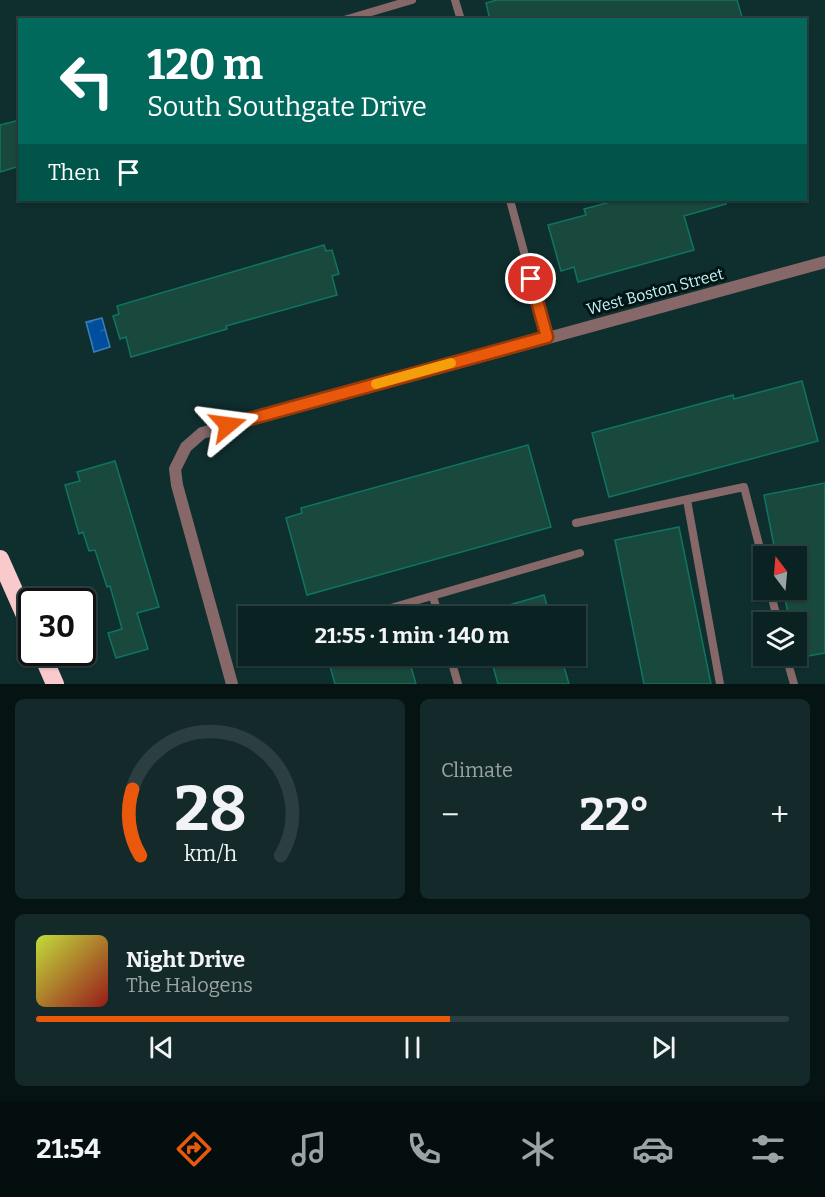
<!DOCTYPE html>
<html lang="en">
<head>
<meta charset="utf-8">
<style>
	:root { --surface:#0b2222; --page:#142a2a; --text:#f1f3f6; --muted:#9aa4a5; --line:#2b3f40; --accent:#ea580c }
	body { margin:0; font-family:Bitter,serif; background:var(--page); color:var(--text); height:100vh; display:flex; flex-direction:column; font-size:22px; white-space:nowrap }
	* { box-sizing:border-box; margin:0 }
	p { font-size:20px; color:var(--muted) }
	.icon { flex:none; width:33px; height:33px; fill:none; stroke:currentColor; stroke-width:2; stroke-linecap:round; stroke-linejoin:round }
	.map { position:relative; height:684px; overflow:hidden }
	.drawer { display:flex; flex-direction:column; gap:15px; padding:15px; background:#061313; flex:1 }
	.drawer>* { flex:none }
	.hud { position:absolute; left:18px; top:18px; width:789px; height:183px; border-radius:0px; box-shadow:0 2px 4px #0004,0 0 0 2px var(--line); background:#00695c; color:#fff; overflow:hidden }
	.needle { width:39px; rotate:344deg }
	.buttons { position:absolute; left:753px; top:546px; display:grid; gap:12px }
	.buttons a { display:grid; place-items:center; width:54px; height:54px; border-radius:0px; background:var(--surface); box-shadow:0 2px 4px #0004,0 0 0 2px var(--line); font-size:30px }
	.speed { position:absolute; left:18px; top:588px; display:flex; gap:12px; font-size:30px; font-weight:700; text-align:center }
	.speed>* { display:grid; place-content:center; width:78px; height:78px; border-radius:50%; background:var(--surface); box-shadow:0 2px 4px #0004,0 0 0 2px var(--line); line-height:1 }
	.speed .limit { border:3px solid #111; border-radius:9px; background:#fff; color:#111 }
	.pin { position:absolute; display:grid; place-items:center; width:51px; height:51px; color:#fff; margin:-26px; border:3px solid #fff; border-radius:50%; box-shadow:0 2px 6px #0007 }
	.me { position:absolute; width:66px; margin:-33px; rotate:74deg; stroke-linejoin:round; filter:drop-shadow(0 0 4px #0008) }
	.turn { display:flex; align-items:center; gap:21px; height:126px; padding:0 30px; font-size:27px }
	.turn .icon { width:78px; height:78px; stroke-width:2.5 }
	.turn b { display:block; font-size:42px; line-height:51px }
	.then { display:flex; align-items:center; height:57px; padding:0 30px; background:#0003; gap:12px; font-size:22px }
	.big { font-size:45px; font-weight:700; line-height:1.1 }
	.drawer .card { flex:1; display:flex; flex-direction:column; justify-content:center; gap:9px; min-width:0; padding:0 21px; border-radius:9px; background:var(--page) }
	.drawer .dial { align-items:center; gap:0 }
	.dial svg { height:156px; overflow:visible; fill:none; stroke:var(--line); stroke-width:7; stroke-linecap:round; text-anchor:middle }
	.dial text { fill:var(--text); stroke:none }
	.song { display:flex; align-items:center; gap:18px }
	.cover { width:72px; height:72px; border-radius:9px; background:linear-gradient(135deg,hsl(70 70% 55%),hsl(0 70% 35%)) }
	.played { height:6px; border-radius:3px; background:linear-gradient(90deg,var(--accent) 55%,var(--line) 55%) }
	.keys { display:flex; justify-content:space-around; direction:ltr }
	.heat { display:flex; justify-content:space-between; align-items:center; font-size:33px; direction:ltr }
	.drawer .tiles { flex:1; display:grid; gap:15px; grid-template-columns:1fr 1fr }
	.card:last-child { grid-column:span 2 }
	.trip { position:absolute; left:238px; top:606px; width:348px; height:60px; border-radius:0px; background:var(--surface); box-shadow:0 2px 4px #0004,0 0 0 2px var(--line); font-weight:700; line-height:60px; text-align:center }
	.menu { display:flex; height:96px; justify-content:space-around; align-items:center; background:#040e0e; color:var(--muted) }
	.menu .icon { width:42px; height:42px }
	.menu .selected { color:var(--accent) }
	.menu b { font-size:27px; color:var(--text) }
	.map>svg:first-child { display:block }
	.water { fill:url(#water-ripples); stroke:#3b7fb6; stroke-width:1.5 }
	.building { fill:#19483d; stroke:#0f7562; stroke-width:1.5 }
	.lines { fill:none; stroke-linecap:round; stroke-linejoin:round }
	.service { stroke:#876869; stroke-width:8 }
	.minor { stroke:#876869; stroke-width:12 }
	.motorway { stroke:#f9cacc; stroke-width:18 }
	.route-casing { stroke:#983908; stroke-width:15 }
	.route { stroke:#ea580c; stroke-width:10 }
	.slow { stroke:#f59e0b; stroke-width:10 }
	.labels { text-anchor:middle; stroke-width:6; stroke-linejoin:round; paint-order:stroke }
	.street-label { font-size:16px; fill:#c5f1f1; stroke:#021515 }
</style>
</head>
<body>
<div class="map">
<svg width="825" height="684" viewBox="0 0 825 684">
	<defs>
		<pattern id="water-ripples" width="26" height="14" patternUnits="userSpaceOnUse" patternTransform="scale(1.5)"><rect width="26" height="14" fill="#004e9d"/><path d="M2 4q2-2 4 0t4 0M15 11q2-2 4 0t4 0" fill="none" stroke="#2468ab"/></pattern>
	</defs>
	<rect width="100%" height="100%" fill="#0f2e2e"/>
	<!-- water -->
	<path class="water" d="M102 318 110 347 94 352 86 322Z"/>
	<!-- building -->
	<g class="building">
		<path d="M497 0H737L743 20H490L486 3Z"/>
		<path d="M20 120V166L0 172V125Z"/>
		<path d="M618 200H725L726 204 684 216 694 250 578 282 574 267 561 271 548 225 586 215 584 209Z"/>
		<path d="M324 245 326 251 332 250 339 274 332 276 337 295 226 326 227 329 131 357 126 337 120 339 113 316 119 314 117 306Z"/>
		<path d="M802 381 818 441 609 497 592 433 733 395 734 399Z"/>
		<path d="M528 445 551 527 307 595 286 518 302 513 301 508Z"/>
		<path d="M115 461 159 607 137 613 148 649 116 658 108 633 122 629 110 586 107 587 95 550 89 551 83 532 79 534 65 485 80 481 77 472Z"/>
		<path d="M825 483V653L796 658V622H790L783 590H796V556H776L764 495Z"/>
		<path d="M679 527 711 684H644L615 540Z"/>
		<path d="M544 595 550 616H485V612Z"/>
		<path d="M327 656H408L416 684H335Z"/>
		<path d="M490 656H561L569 684H498Z"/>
	</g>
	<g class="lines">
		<!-- service -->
		<g class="service">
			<path d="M455 0 461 20"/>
			<path d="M344 20 412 0"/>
			<path d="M510 200 547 337"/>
			<path d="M687 500 720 684"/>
			<path d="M576 523 744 487 764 564"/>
			<path d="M770 590 778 622"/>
			<path d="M433 597 439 616"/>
			<path d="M363 616 580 553"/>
			<path d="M450 656 458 684"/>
			<path d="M786 656 794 684"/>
		</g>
		<!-- minor -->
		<path class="minor" d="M232 684 177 485 175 469 186 447 202 433 825 262"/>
		<!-- motorway -->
		<g class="motorway">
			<path d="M0 559 32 631"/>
			<path d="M41 652 55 684"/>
		</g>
	</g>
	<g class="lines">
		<!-- route casing -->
		<g class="route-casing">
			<path id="route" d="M228 425 547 337 531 279"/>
		</g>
		<!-- route -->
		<use href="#route" class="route"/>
		<!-- slow -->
		<path class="slow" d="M376 384 451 363"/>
	</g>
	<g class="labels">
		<!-- street labels -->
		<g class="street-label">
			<text transform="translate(655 291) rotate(-15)" y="6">West Boston Street</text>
		</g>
	</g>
</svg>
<div class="buttons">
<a><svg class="needle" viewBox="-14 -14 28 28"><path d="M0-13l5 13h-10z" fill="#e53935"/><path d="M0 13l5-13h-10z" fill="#9aa4a5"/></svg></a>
<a><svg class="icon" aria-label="layers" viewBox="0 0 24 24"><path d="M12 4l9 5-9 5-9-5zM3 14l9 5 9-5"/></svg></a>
</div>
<div class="speed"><div class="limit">30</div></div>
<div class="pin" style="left:531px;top:279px;background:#d93025"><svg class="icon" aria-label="arrive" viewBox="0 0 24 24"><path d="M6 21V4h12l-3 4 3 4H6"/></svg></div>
<svg class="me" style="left:228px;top:425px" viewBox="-20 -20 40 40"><path d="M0-17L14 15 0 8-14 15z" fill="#ea580c" stroke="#fff" stroke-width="4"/></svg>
<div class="trip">21:55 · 1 min · 140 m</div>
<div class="hud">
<div class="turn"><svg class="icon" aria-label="left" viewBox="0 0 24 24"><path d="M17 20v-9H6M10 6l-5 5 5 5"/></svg><div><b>120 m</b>South Southgate Drive</div></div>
<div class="then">Then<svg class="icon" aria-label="arrive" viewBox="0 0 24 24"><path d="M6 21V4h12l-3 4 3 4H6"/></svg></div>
</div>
</div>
<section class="drawer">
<div class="tiles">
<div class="card dial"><svg viewBox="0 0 100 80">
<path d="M14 69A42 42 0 1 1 86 69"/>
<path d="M14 69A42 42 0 0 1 10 35" stroke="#ea580c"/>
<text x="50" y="56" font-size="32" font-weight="700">28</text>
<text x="50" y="72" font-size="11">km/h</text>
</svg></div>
<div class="card"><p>Climate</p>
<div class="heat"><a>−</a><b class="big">22°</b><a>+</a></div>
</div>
<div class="card">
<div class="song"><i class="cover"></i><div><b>Night Drive</b><p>The Halogens</p></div></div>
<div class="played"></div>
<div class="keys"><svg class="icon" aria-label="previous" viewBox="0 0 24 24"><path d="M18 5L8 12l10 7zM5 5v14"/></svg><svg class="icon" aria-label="pause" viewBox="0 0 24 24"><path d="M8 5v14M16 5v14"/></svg><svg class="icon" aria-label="next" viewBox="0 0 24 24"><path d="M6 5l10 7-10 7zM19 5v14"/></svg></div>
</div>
</div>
</section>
<nav class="menu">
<b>21:54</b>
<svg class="icon selected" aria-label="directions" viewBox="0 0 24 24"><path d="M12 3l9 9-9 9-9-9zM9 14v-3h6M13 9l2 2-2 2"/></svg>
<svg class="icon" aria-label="music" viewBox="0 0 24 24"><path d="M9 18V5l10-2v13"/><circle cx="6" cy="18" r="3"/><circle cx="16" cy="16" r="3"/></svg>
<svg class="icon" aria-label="phone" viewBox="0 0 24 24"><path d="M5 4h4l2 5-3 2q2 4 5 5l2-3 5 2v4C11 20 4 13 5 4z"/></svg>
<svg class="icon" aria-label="climate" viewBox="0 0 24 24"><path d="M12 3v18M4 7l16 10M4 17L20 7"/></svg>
<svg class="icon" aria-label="car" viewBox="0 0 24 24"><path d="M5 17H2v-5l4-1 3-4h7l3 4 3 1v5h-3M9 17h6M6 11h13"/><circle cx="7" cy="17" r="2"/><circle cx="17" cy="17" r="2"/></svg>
<svg class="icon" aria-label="filters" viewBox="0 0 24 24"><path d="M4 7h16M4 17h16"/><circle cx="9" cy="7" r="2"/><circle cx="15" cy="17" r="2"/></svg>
</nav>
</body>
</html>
